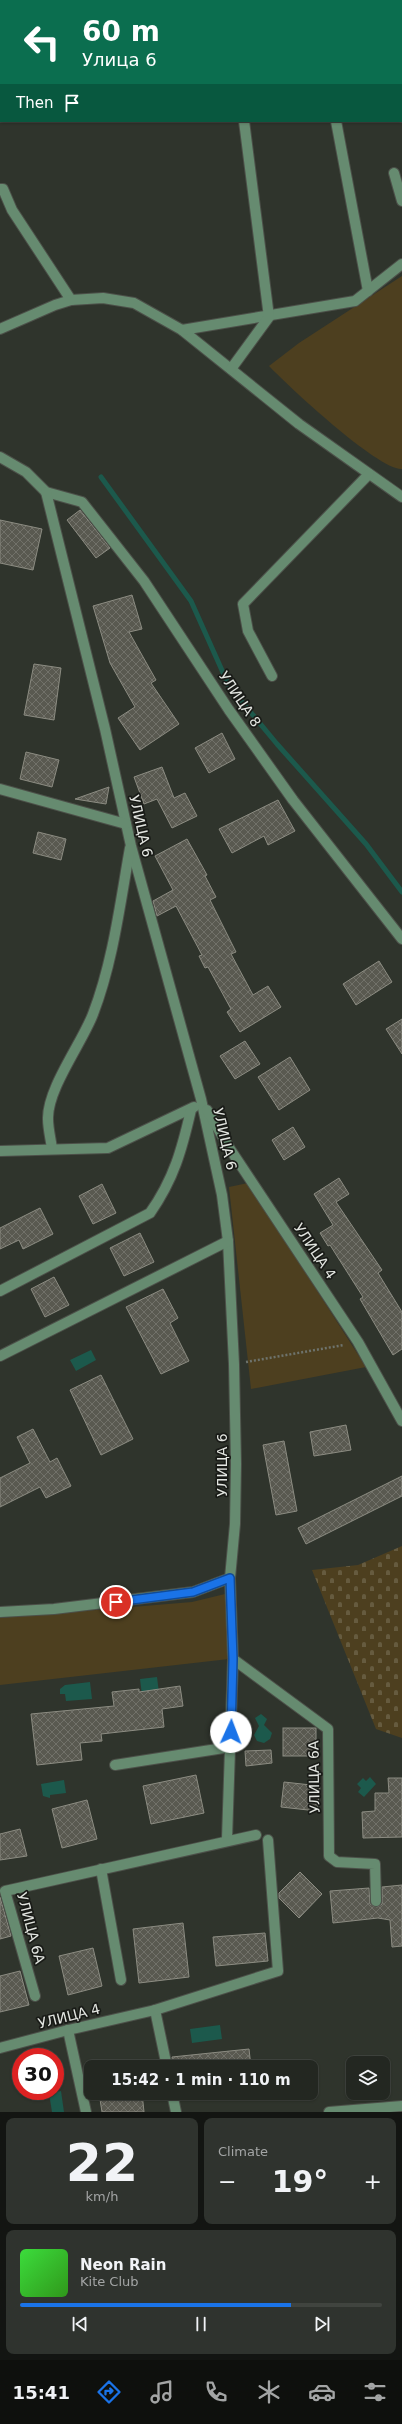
<!DOCTYPE html>
<html lang="en">
<head>
<meta charset="utf-8">
<style>
	:root { --surface:#232721; --page:#2f332e; --text:#f1f3f6; --muted:#a3a5a5; --line:#40443f; --accent:#1a73e8 }
	body { margin:0; font-family:"DejaVu Sans",sans-serif; background:var(--page); color:var(--text); height:100vh; display:flex; flex-direction:column; font-size:15px; white-space:nowrap }
	* { box-sizing:border-box; margin:0 }
	p { font-size:13px; color:var(--muted) }
	.icon { flex:none; width:22px; height:22px; fill:none; stroke:currentColor; stroke-width:2; stroke-linecap:round; stroke-linejoin:round }
	.map { position:relative; height:2112px; overflow:hidden }
	.side { display:flex; flex-direction:column; gap:6px; padding:6px; background:#131512; flex:1 }
	.side>* { flex:none }
	.banner { position:absolute; left:0px; top:0px; width:402px; height:122px; box-shadow:0 1px 3px #0004,0 0 0 1px var(--line); background:#0b6e4f; color:#fff; overflow:hidden }
	.buttons { position:absolute; left:346px; top:2056px; display:grid; gap:8px }
	.buttons a { display:grid; place-items:center; width:44px; height:44px; border-radius:8px; background:var(--surface); box-shadow:0 1px 3px #0004,0 0 0 1px var(--line); font-size:20px }
	.speed { position:absolute; left:12px; top:2048px; display:flex; gap:8px; font-size:20px; font-weight:700; text-align:center }
	.speed>* { display:grid; place-content:center; width:52px; height:52px; border-radius:50%; background:var(--surface); box-shadow:0 1px 3px #0004,0 0 0 1px var(--line); line-height:1 }
	.speed .limit { border:6px solid #d22; background:#fff; color:#111 }
	.pin { position:absolute; display:grid; place-items:center; width:34px; height:34px; color:#fff; margin:-17px; border:2px solid #fff; border-radius:50%; box-shadow:0 1px 4px #0007 }
	.me { position:absolute; width:44px; margin:-22px; rotate:2deg; stroke-linejoin:round; filter:drop-shadow(0 0 3px #0008) }
	.turn { display:flex; align-items:center; gap:14px; height:84px; padding:0 16px; font-size:18px }
	.turn .icon { width:52px; height:52px; stroke-width:2.5 }
	.turn b { display:block; font-size:28px; line-height:34px }
	.then { display:flex; align-items:center; height:38px; padding:0 16px; background:#0003; gap:8px; font-size:15px }
	.big { font-size:30px; font-weight:800; line-height:1.1 }
	.side .widget { flex:1; display:flex; flex-direction:column; justify-content:center; gap:6px; min-width:0; padding:0 14px; border-radius:8px; background:var(--page) }
	.side .dial { align-items:center; gap:0 }
	.dial b { font-size:52px; line-height:1 }
	.song { display:flex; align-items:center; gap:12px }
	.cover { width:48px; height:48px; border-radius:6px; background:linear-gradient(135deg,hsl(120 70% 55%),hsl(110 70% 35%)) }
	.played { height:4px; border-radius:2px; background:linear-gradient(90deg,var(--accent) 75%,var(--line) 75%) }
	.keys { display:flex; justify-content:space-around; direction:ltr }
	.heat { display:flex; justify-content:space-between; align-items:center; font-size:22px; direction:ltr }
	.side .tiles { flex:1; display:grid; gap:6px; grid-template-columns:1fr 1fr }
	.widget:last-child { grid-column:span 2 }
	.trip { position:absolute; left:84px; top:2060px; width:234px; height:40px; border-radius:8px; background:var(--surface); box-shadow:0 1px 3px #0004,0 0 0 1px var(--line); font-weight:800; line-height:40px; text-align:center }
	.menu { display:flex; height:64px; justify-content:space-around; align-items:center; background:#0e100d; color:var(--muted) }
	.menu .icon { width:28px; height:28px }
	.menu .current { color:var(--accent) }
	.menu b { font-size:18px; color:var(--text) }
	.map>svg:first-child { display:block }
	.green { fill:#4d3f1f }
	.cemetery { fill:url(#cemetery-stones) }
	.water { fill:#1c594c }
	.lines { fill:none; stroke-linecap:round; stroke-linejoin:round }
	.stream { stroke:#1c594c; stroke-width:5 }
	.building { fill:url(#building-cross-hatch); stroke:#8c8c82 }
	.minor-casing { stroke:#4c5049; stroke-width:12 }
	.path { stroke:#6e736c; stroke-width:2.5; stroke-dasharray:2 2; stroke-linecap:butt }
	.minor { stroke:#668b70; stroke-width:10 }
	.route-casing { stroke:#114b97; stroke-width:10 }
	.route { stroke:#1a73e8; stroke-width:7 }
	.labels { text-anchor:middle; stroke-width:3.5; stroke-linejoin:round; paint-order:stroke }
	.street-label { font-size:14px; fill:#e3e6e1; stroke:#191b17 }
</style>
</head>
<body>
<div class="map">
<svg width="402" height="2112" viewBox="0 0 402 2112">
	<defs>
		<pattern id="cemetery-stones" width="16" height="16" patternUnits="userSpaceOnUse"><rect width="16" height="16" fill="#4d3f1f"/><path d="M2 7V4a2 2 0 0 1 4 0v3zM10 15v-3a2 2 0 0 1 4 0v3z" fill="#665b3f"/></pattern>
		<pattern id="building-cross-hatch" width="8" height="8" patternUnits="userSpaceOnUse"><rect width="8" height="8" fill="#595950"/><path d="M0 0l8 8M0 8l8-8" fill="none" stroke="#717169"/></pattern>
	</defs>
	<rect width="100%" height="100%" fill="#2f342c"/>
	<!-- green -->
	<g class="green">
		<path d="M402 276V469C379 471 288 386 269 366L299 343Z"/>
		<path d="M248 1183 366 1367 251 1389 229 1187Z"/>
		<path d="M225 1594 229 1659 0 1685V1618L192 1602Z"/>
	</g>
	<!-- cemetery -->
	<path class="cemetery" d="M402 1546V1738L376 1729 312 1570 358 1565Z"/>
	<!-- water -->
	<g class="water">
		<path d="M91 1350 96 1360 76 1371 70 1360Z"/>
		<path d="M157 1677 160 1701 143 1703 140 1679Z"/>
		<path d="M90 1682 92 1699 66 1701 65 1694H60V1689L65 1685Z"/>
		<path d="M261 1714 267 1719 264 1725 272 1733 270 1739 264 1743 257 1741 254 1735 259 1726 255 1718Z"/>
		<path d="M370 1777 376 1784 364 1797 358 1792 361 1788 357 1784 363 1778 366 1781Z"/>
		<path d="M64 1780 66 1793 50 1795V1798L43 1796 41 1784Z"/>
		<path d="M220 2025 222 2039 192 2043 190 2029Z"/>
		<path d="M61 2091 64 2112H52L49 2093Z"/>
	</g>
	<g class="lines">
		<!-- stream -->
		<path class="stream" d="M101 477 191 601 229 686 277 744 366 844 402 892"/>
	</g>
	<!-- building -->
	<g class="building">
		<path d="M80 510 110 548 96 558 67 520Z"/>
		<path d="M0 520 42 529 33 570 0 563Z"/>
		<path d="M132 595 142 629 129 632 156 680 151 683 179 724 140 750 118 718 135 707 110 663 93 606Z"/>
		<path d="M34 664 61 668 54 720 24 715Z"/>
		<path d="M222 733 235 759 209 773 195 748Z"/>
		<path d="M26 752 59 760 52 787 20 779Z"/>
		<path d="M162 767 174 798 185 793 197 816 172 828 157 799 144 804 134 777Z"/>
		<path d="M109 787 106 804 75 799Z"/>
		<path d="M278 800 295 831 268 845 264 836 232 853 219 829Z"/>
		<path d="M38 832 66 839 61 860 33 853Z"/>
		<path d="M187 839 207 875 205 876 216 897 210 900 236 952 231 954 253 995 268 986 281 1007 240 1032 227 1012 231 1009 208 967 205 968 199 956 202 955 176 906 157 916 153 901 173 890 155 856Z"/>
		<path d="M379 961 392 982 356 1005 343 984Z"/>
		<path d="M402 1019V1054L386 1029Z"/>
		<path d="M245 1041 260 1064 235 1079 220 1056Z"/>
		<path d="M290 1057 310 1090 279 1110 258 1077Z"/>
		<path d="M293 1127 305 1147 284 1160 272 1140Z"/>
		<path d="M339 1178 349 1194 336 1202 382 1270 378 1273 402 1312V1349L393 1355 360 1299 363 1297 330 1245 328 1246 320 1233 333 1225 314 1194Z"/>
		<path d="M102 1184 116 1213 93 1224 79 1196Z"/>
		<path d="M40 1208 53 1234 23 1249 19 1240 0 1249V1228Z"/>
		<path d="M140 1233 154 1262 124 1276 110 1248Z"/>
		<path d="M54 1277 69 1305 45 1317 31 1289Z"/>
		<path d="M163 1289 178 1318 170 1323 189 1361 161 1374 126 1307Z"/>
		<path d="M101 1375 133 1439 101 1455 70 1390Z"/>
		<path d="M346 1425 351 1450 314 1456 310 1432Z"/>
		<path d="M33 1429 50 1462 57 1458 71 1486 46 1498 40 1487 0 1507V1478L30 1463 17 1437Z"/>
		<path d="M284 1441 297 1511 276 1515 263 1445Z"/>
		<path d="M402 1476V1496L306 1544 298 1528Z"/>
		<path d="M180 1686 183 1706 162 1709 164 1727 101 1734 102 1741 80 1743 82 1760 37 1765 31 1714 114 1706 112 1692 139 1689V1692Z"/>
		<rect x="283" y="1728" width="33" height="28"/>
		<path d="M271 1750 272 1763 246 1766 245 1751Z"/>
		<path d="M196 1775 204 1813 151 1824 143 1786Z"/>
		<path d="M388 1778H402V1837L363 1838 362 1812 375 1811V1793H389Z"/>
		<path d="M284 1782 320 1786 317 1811 281 1807Z"/>
		<path d="M87 1800 97 1839 62 1848 52 1809Z"/>
		<path d="M20 1829 27 1856 0 1860V1834Z"/>
		<path d="M300 1872 322 1894 299 1918 279 1898V1893Z"/>
		<path d="M402 1885V1946L392 1947 390 1920 378 1918 333 1923 330 1891 369 1888 370 1904 377 1907 382 1904V1887Z"/>
		<path d="M0 1897 11 1936 0 1939Z"/>
		<path d="M183 1923 189 1977 139 1983 133 1929Z"/>
		<path d="M265 1933 268 1961 216 1966 213 1937Z"/>
		<path d="M93 1948 102 1986 68 1995 59 1956Z"/>
		<path d="M20 1971 29 2005 0 2012V1976Z"/>
		<path d="M249 2049 251 2067H173L172 2057Z"/>
		<path d="M99 2093H142L144 2112H102Z"/>
	</g>
	<g class="lines">
		<!-- minor casing -->
		<g class="minor-casing">
			<g id="minor">
				<path d="M228 0V1"/>
				<path d="M336 121 368 291"/>
				<path d="M394 173 402 201"/>
				<path d="M0 189H3L12 210 71 300"/>
				<path d="M0 329 55 305 71 300 103 298 134 303 182 330 299 424 402 497"/>
				<path d="M182 330 355 301 402 264"/>
				<path d="M231 369 269 317 244 121"/>
				<path d="M0 457 26 472 46 492 82 502 144 581 229 710 293 800 402 939"/>
				<path d="M46 492 105 729 131 846 201 1099 222 1195 228 1241 234 1364 236 1464 235 1524 230 1578 233 1659 227 1839"/>
				<path d="M272 676 248 631 243 604 369 474"/>
				<path d="M0 789 126 824"/>
				<path d="M207 1110 230 1149 358 1342 402 1421"/>
				<path d="M52 1149C51 1140 48 1129 48 1119 47 1089 82 1043 93 1014 113 962 120 904 130 848"/>
				<path d="M0 1151 108 1148 194 1107"/>
				<path d="M0 1291 150 1213C174 1179 182 1149 191 1110"/>
				<path d="M0 1356 228 1241"/>
				<path d="M0 1612 54 1609 193 1592 230 1578"/>
				<path d="M233 1659 328 1729 329 1856 337 1862 375 1864 376 1901"/>
				<path d="M115 1765 230 1747"/>
				<path d="M101 1869 121 1980"/>
				<path d="M35 1996 5 1891 256 1835"/>
				<path d="M155 2010 167 2067"/>
				<path d="M68 2030 86 2112"/>
				<path d="M0 2048 68 2030 155 2010 278 1971 268 1840"/>
				<path d="M172 2093 176 2112"/>
				<path d="M329 2112 402 2106"/>
			</g>
		</g>
		<!-- path -->
		<path class="path" d="M246 1362 344 1345"/>
		<!-- minor -->
		<use href="#minor" class="minor"/>
	</g>
	<g class="lines">
		<!-- route casing -->
		<g class="route-casing">
			<path id="route" d="M116 1602 193 1592 230 1578 233 1659 231 1732"/>
		</g>
		<!-- route -->
		<use href="#route" class="route"/>
	</g>
	<g class="labels">
		<!-- street labels -->
		<g class="street-label">
			<text transform="translate(240 699) rotate(56)" y="5">УЛИЦА 8</text>
			<text transform="translate(141 826) rotate(77)" y="5">УЛИЦА 6</text>
			<text transform="translate(225 1139) rotate(77)" y="5">УЛИЦА 6</text>
			<text transform="translate(315 1251) rotate(56)" y="5">УЛИЦА 4</text>
			<text transform="translate(222 1465) rotate(-90)" y="5">УЛИЦА 6</text>
			<text transform="translate(314 1777) rotate(-91)" y="5">УЛИЦА 6A</text>
			<text transform="translate(31 1928) rotate(75)" y="5">УЛИЦА 6A</text>
			<text transform="translate(69 2016) rotate(-14)" y="5">УЛИЦА 4</text>
		</g>
	</g>
</svg>
<div class="buttons">
<a><svg class="icon" aria-label="layers" viewBox="0 0 24 24"><path d="M12 4l9 5-9 5-9-5zM3 14l9 5 9-5"/></svg></a>
</div>
<div class="speed"><div class="limit">30</div></div>
<div class="pin" style="left:116px;top:1602px;background:#d93025"><svg class="icon" aria-label="arrive" viewBox="0 0 24 24"><path d="M6 21V4h12l-3 4 3 4H6"/></svg></div>
<svg class="me" style="left:231px;top:1732px" viewBox="-20 -20 40 40"><circle r="19" fill="#fff"/><path d="M0-13L10 11 0 6-10 11z" fill="#1a73e8"/></svg>
<div class="trip">15:42 · 1 min · 110 m</div>
<div class="banner">
<div class="turn"><svg class="icon" aria-label="left" viewBox="0 0 24 24"><path d="M17 20v-9H6M10 6l-5 5 5 5"/></svg><div><b>60 m</b>Улица 6</div></div>
<div class="then">Then<svg class="icon" aria-label="arrive" viewBox="0 0 24 24"><path d="M6 21V4h12l-3 4 3 4H6"/></svg></div>
</div>
</div>
<section class="side">
<div class="tiles">
<div class="widget dial"><b>22</b><p>km/h</p></div>
<div class="widget"><p>Climate</p>
<div class="heat"><a>−</a><b class="big">19°</b><a>+</a></div>
</div>
<div class="widget">
<div class="song"><i class="cover"></i><div><b>Neon Rain</b><p>Kite Club</p></div></div>
<div class="played"></div>
<div class="keys"><svg class="icon" aria-label="previous" viewBox="0 0 24 24"><path d="M18 5L8 12l10 7zM5 5v14"/></svg><svg class="icon" aria-label="pause" viewBox="0 0 24 24"><path d="M8 5v14M16 5v14"/></svg><svg class="icon" aria-label="next" viewBox="0 0 24 24"><path d="M6 5l10 7-10 7zM19 5v14"/></svg></div>
</div>
</div>
</section>
<nav class="menu">
<b>15:41</b>
<svg class="icon current" aria-label="directions" viewBox="0 0 24 24"><path d="M12 3l9 9-9 9-9-9zM9 14v-3h6M13 9l2 2-2 2"/></svg>
<svg class="icon" aria-label="music" viewBox="0 0 24 24"><path d="M9 18V5l10-2v13"/><circle cx="6" cy="18" r="3"/><circle cx="16" cy="16" r="3"/></svg>
<svg class="icon" aria-label="phone" viewBox="0 0 24 24"><path d="M5 4h4l2 5-3 2q2 4 5 5l2-3 5 2v4C11 20 4 13 5 4z"/></svg>
<svg class="icon" aria-label="climate" viewBox="0 0 24 24"><path d="M12 3v18M4 7l16 10M4 17L20 7"/></svg>
<svg class="icon" aria-label="car" viewBox="0 0 24 24"><path d="M5 17H2v-5l4-1 3-4h7l3 4 3 1v5h-3M9 17h6M6 11h13"/><circle cx="7" cy="17" r="2"/><circle cx="17" cy="17" r="2"/></svg>
<svg class="icon" aria-label="filters" viewBox="0 0 24 24"><path d="M4 7h16M4 17h16"/><circle cx="9" cy="7" r="2"/><circle cx="15" cy="17" r="2"/></svg>
</nav>
</body>
</html>
